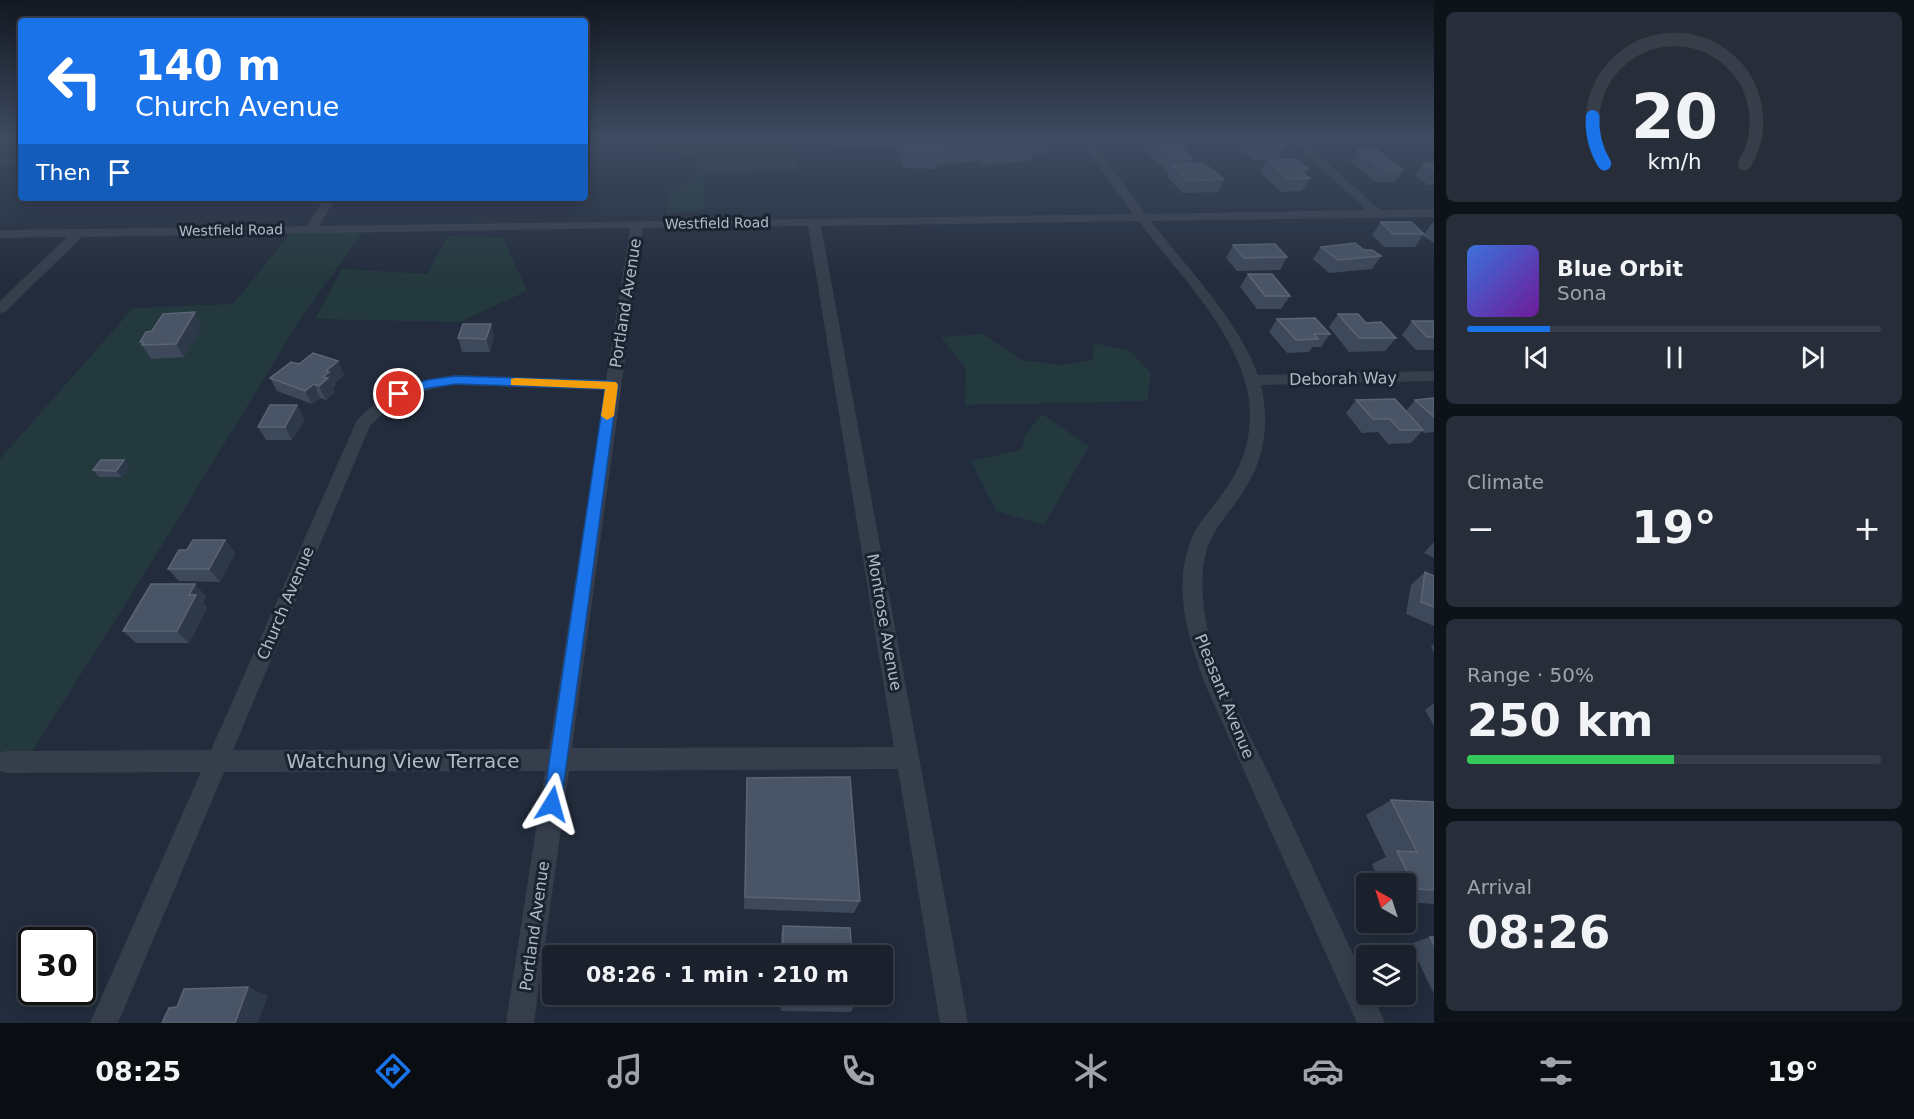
<!DOCTYPE html>
<html lang="en">
<head>
<meta charset="utf-8">
<style>
	:root { --surface:#1a212d; --page:#272e39; --text:#f1f3f6; --muted:#9fa3aa; --line:#383e49; --accent:#1a73e8 }
	body { margin:0; font-family:"DejaVu Sans",sans-serif; background:var(--page); color:var(--text); height:100vh; display:flex; flex-direction:column; font-size:22px; white-space:nowrap }
	* { box-sizing:border-box; margin:0 }
	p { font-size:20px; color:var(--muted) }
	.icon { flex:none; width:33px; height:33px; fill:none; stroke:currentColor; stroke-width:2; stroke-linecap:round; stroke-linejoin:round }
	.map { position:relative; flex:1; overflow:hidden }
	.side { display:flex; flex-direction:column; gap:12px; padding:12px; background:#0e1219; width:480px }
	.side>* { flex:none }
	.hud { position:absolute; left:18px; top:18px; width:570px; height:183px; border-radius:6px; box-shadow:0 3px 15px #0003,0 0 0 2px var(--line); background:#1a73e8; color:#fff; overflow:hidden }
	.needle { width:39px; rotate:321deg }
	.controls { position:absolute; left:1356px; top:873px; display:grid; gap:12px }
	.controls a { display:grid; place-items:center; width:60px; height:60px; border-radius:6px; background:var(--surface); box-shadow:0 3px 15px #0003,0 0 0 2px var(--line); font-size:30px }
	.speed { position:absolute; left:18px; top:927px; display:flex; gap:12px; font-size:30px; font-weight:700; text-align:center }
	.speed>* { display:grid; place-content:center; width:78px; height:78px; border-radius:50%; background:var(--surface); box-shadow:0 3px 15px #0003,0 0 0 2px var(--line); line-height:1 }
	.speed .limit { border:3px solid #111; border-radius:9px; background:#fff; color:#111 }
	.pin { position:absolute; display:grid; place-items:center; width:51px; height:51px; color:#fff; margin:-26px; border:3px solid #fff; border-radius:50%; box-shadow:0 2px 6px #0007 }
	.me { position:absolute; width:66px; margin:-33px; rotate:8deg; stroke-linejoin:round; filter:drop-shadow(0 0 4px #0008) }
	.turn { display:flex; align-items:center; gap:21px; height:126px; padding:0 18px; font-size:27px }
	.turn .icon { width:78px; height:78px; stroke-width:2.5 }
	.turn b { display:block; font-size:42px; line-height:51px }
	.then { display:flex; align-items:center; height:57px; padding:0 18px; background:#0003; gap:12px; font-size:22px }
	.big { font-size:45px; font-weight:700; line-height:1.1 }
	.side .card { flex:1; display:flex; flex-direction:column; justify-content:center; gap:9px; min-width:0; padding:0 21px; border-radius:9px; background:var(--page) }
	.side .dial { align-items:center; gap:0 }
	.dial svg { height:156px; overflow:visible; fill:none; stroke:var(--line); stroke-width:7; stroke-linecap:round; text-anchor:middle }
	.dial text { fill:var(--text); stroke:none }
	.song { display:flex; align-items:center; gap:18px }
	.cover { width:72px; height:72px; border-radius:9px; background:linear-gradient(135deg,hsl(220 70% 55%),hsl(280 70% 35%)) }
	.played { height:6px; border-radius:3px; background:linear-gradient(90deg,var(--accent) 20%,var(--line) 20%) }
	.keys { display:flex; justify-content:space-around; direction:ltr }
	.heat { display:flex; justify-content:space-between; align-items:center; font-size:33px; direction:ltr }
	.charge { height:9px; border-radius:4px; background:linear-gradient(90deg,#34c759 50%,var(--line) 0) }
	.trip { position:absolute; left:542px; top:945px; width:351px; height:60px; border-radius:6px; background:var(--surface); box-shadow:0 3px 15px #0003,0 0 0 2px var(--line); font-weight:700; line-height:60px; text-align:center }
	.dock { display:flex; height:96px; justify-content:space-around; align-items:center; background:#0a0d12; color:var(--muted) }
	.dock .icon { width:42px; height:42px }
	.dock .selected { color:var(--accent) }
	.dock b { font-size:27px; color:var(--text) }
	main { display:flex; flex:1; min-height:0 }
	.map>svg:first-child { display:block }
	.green { fill:#24393d }
	.lines { fill:none; stroke-linecap:round; stroke-linejoin:round }
	.street { fill:#363e4c; fill-rule:evenodd }
	.wall { fill:#3d485a }
	.shaded-wall { fill:#2d3849 }
	.building { fill:#495566; stroke:#5a6475; stroke-width:1.5 }
	.route { fill:#1a73e8; stroke:#114b97; stroke-width:1.5 }
	.slow { fill:#f59e0b }
	.labels { text-anchor:middle; stroke-width:6; stroke-linejoin:round; paint-order:stroke }
	.far-street-label { font-size:14px; fill:#b1b9c8; stroke:#1b2331 }
	.street-label { font-size:16px; fill:#b1b9c8; stroke:#1b2331 }
	.near-street-label { font-size:20px; fill:#b1b9c8; stroke:#1b2331 }
</style>
</head>
<body>
<main>
<div class="map">
<svg width="1434" height="1023" viewBox="0 0 1434 1023">
	<rect width="100%" height="100%" fill="#222c3c"/>
	<!-- green -->
	<g class="green">
		<path d="M701 138H788L798 169 704 173V209L666 214 669 190 695 178 696 158 660 147Z"/>
		<path d="M366 228 303 315 135 589 25 762H0V459L133 308 233 304 294 229Z"/>
		<path d="M448 236 503 237 527 291 460 322 315 319 342 269 427 274Z"/>
		<path d="M983 334 1022 360 1064 365 1092 360 1094 343 1130 351 1151 373 1148 401 965 405 966 369 941 337Z"/>
		<path d="M1042 414 1089 446 1044 525 996 511 971 461 1021 450 1025 435Z"/>
	</g>
	<g class="lines">
		<!-- street -->
		<g class="street">
			<path d="M1079 138H1089L1146 214 1366 210 1289 138H1300L1380 210 1434 209V217L1151 221C1188 270 1236 316 1258 375L1434 371V381L1261 385C1271 431 1263 466 1235 504 1217 527 1205 542 1203 572 1197 649 1245 722 1276 789 1306 853 1336 918 1366 982V994H1372L1385 1023H1357L1205 684C1189 640 1173 592 1189 546 1196 524 1210 511 1223 493 1247 461 1256 423 1246 385 1229 322 1176 272 1139 221L821 226 968 1023H940L898 769 569 771 534 1023H506L545 771 224 772 118 1023H90L201 772 6 773 0 771V753L6 751 211 750 357 420C385 391 417 379 456 375L606 380 630 228 82 237 5 312 0 313V301L67 237 0 238V230L307 226 324 198H336L319 226 1133 214ZM808 226 894 747 572 748 643 228ZM456 385 605 390 549 749 233 750 370 426C394 400 421 389 456 385Z"/>
			<rect x="0" y="158" width="21" height="6"/>
		</g>
	</g>
	<!-- wall -->
	<g class="wall">
		<path d="M829 138H1053L1048 153 1033 152 1030 161 982 165 980 161 937 165 936 169 904 168 897 148H831Z"/>
		<path d="M1136 138H1182L1188 143 1185 152 1192 158 1189 164 1224 179 1218 192 1183 193 1167 177 1169 171H1167L1144 150 1146 145H1143Z"/>
		<path d="M1241 138H1275L1286 147 1279 159 1253 160 1238 145Z"/>
		<path d="M1358 150 1403 170 1395 182H1376L1351 162Z"/>
		<path d="M1267 160 1308 169 1305 175 1310 178 1302 191 1281 192 1260 172Z"/>
		<path d="M1423 163H1434V185H1428L1415 175Z"/>
		<path d="M1381 222 1424 234 1415 247H1384L1372 235Z"/>
		<path d="M1432 223H1434V243L1423 236Z"/>
		<path d="M1233 245 1287 257 1280 270 1237 271 1226 258Z"/>
		<path d="M1321 247 1364 250 1381 256 1372 269 1329 273 1313 259Z"/>
		<path d="M1248 274 1290 296 1281 309H1257L1240 287Z"/>
		<path d="M1338 314 1366 323 1396 338 1385 351 1349 352 1329 327Z"/>
		<path d="M1277 319 1330 334 1321 347H1312L1309 352 1287 353 1269 332Z"/>
		<path d="M1412 321H1434V350H1416L1402 335Z"/>
		<path d="M491 324 494 337 490 352H462L458 338Z"/>
		<path d="M202 326 184 357 151 359 140 342Z"/>
		<path d="M338 361 344 375 335 383 336 385 333 388 335 392 326 400 320 398 312 404 277 391 270 378Z"/>
		<path d="M1434 398V432L1424 433 1422 431 1411 443 1388 444 1378 432 1362 433 1346 413 1356 400 1406 411 1415 400Z"/>
		<path d="M305 419 292 440H266L258 427Z"/>
		<path d="M124 460 129 467 122 477H99L93 470Z"/>
		<path d="M225 540 235 553 220 582 179 581 168 569 187 550Z"/>
		<path d="M1434 542V558L1424 553Z"/>
		<path d="M1425 572 1434 575V626L1406 614 1411 585Z"/>
		<path d="M206 596 203 603 207 608 189 643H136L123 631Z"/>
		<path d="M1434 644V653L1431 646Z"/>
		<path d="M1433 704H1434V726L1425 710Z"/>
		<path d="M747 778 860 901 854 913 744 909Z"/>
		<path d="M1391 800 1434 802V904L1406 902V884H1380L1372 864 1386 857 1366 815Z"/>
		<path d="M783 926 852 956H781V934Z"/>
		<path d="M1430 937H1434V994L1410 944Z"/>
		<path d="M781 994H854V1006L851 1012 781 1011Z"/>
	</g>
	<!-- shaded-wall -->
	<g class="shaded-wall">
		<path d="M195 312 202 326 184 357 176 344Z"/>
		<path d="M491 324 494 337 490 352 486 339Z"/>
		<path d="M338 361 344 375 335 383 336 385 333 388 335 392 326 400 319 386 326 371Z"/>
		<path d="M314 384 320 398 312 404 305 391Z"/>
		<path d="M297 405 305 419 292 440 285 427Z"/>
		<path d="M124 460 129 467 122 477 116 471Z"/>
		<path d="M225 540 235 553 220 582 209 569Z"/>
		<path d="M195 584 206 596 203 603 207 608 189 643 177 631 189 595Z"/>
		<path d="M248 987 268 996 258 1023H235Z"/>
	</g>
	<!-- building -->
	<g class="building">
		<path d="M903 138H1032L1035 143 986 147 985 144 939 147 940 151 907 150Z"/>
		<path d="M1149 138H1182L1188 143 1176 144 1192 158 1172 159Z"/>
		<path d="M1249 138H1275L1286 147 1259 148Z"/>
		<path d="M1376 149 1403 170H1384L1358 150Z"/>
		<path d="M1296 159 1308 169 1299 170 1310 178 1288 179 1267 160Z"/>
		<path d="M1203 163 1224 179 1188 181 1172 165Z"/>
		<path d="M1423 163H1434V171Z"/>
		<path d="M1381 222H1411L1424 234H1393Z"/>
		<path d="M1355 243 1364 250H1372L1381 256 1338 260 1321 247Z"/>
		<path d="M1275 244 1287 257 1244 258 1233 245Z"/>
		<path d="M1248 274H1272L1290 296H1265Z"/>
		<path d="M195 312 176 344 142 345 144 342H140L146 332 152 331 163 314Z"/>
		<path d="M1338 314H1358L1366 323 1381 322 1396 338H1359Z"/>
		<path d="M1315 318 1330 334H1314L1318 339 1296 340 1277 319Z"/>
		<path d="M1412 321H1434V337H1427Z"/>
		<path d="M463 324H491L486 339 458 338Z"/>
		<path d="M313 353 338 361 326 371 329 372 323 377 328 378 319 386 314 384 305 391 270 378 291 362 299 364Z"/>
		<path d="M1434 398V417L1415 400Z"/>
		<path d="M1395 399 1423 430H1400L1390 419H1373L1356 400Z"/>
		<path d="M270 405H297L285 427H258Z"/>
		<path d="M101 460H124L116 471 93 470Z"/>
		<path d="M193 540H225L209 569H168L179 550H187Z"/>
		<path d="M1425 572 1434 576V607L1421 602Z"/>
		<path d="M151 584H195L189 595H196L177 631H123Z"/>
		<path d="M850 777 860 901 745 897 747 778Z"/>
		<path d="M1391 800 1434 802V890L1416 889 1397 851 1417 852Z"/>
		<path d="M783 926 850 928 852 956H783Z"/>
		<path d="M1430 937H1434V945Z"/>
		<path d="M248 987 235 1023H162L169 1008 177 1007 184 989Z"/>
		<path d="M783 994H854V1006L783 1005Z"/>
	</g>
	<!-- sky -->
	<linearGradient id="sky" x2="0" y2="1"><stop stop-color="#131821"/><stop offset="0.49" stop-color="#3e4b61"/><stop offset="1" stop-color="#3e4b61" stop-opacity="0"/></linearGradient>
	<rect width="1434" height="281" fill="url(#sky)"/>
	<!-- route -->
	<path class="route" d="M456 376 612 381 618 385 561 804 558 810 552 813 545 810 543 804 605 389 456 384 429 388 399 398 393 394 395 391 427 380Z"/>
	<!-- slow -->
	<path class="slow" d="M515 378 616 382 618 385 614 416 607 420 601 416 605 389 511 385V379Z"/>
	<g class="labels">
		<!-- far-street labels -->
		<g class="far-street-label">
			<text transform="translate(717 223) rotate(-1)" y="5">Westfield Road</text>
			<text transform="translate(231 230) rotate(-1)" y="5">Westfield Road</text>
		</g>
		<!-- street labels -->
		<g class="street-label">
			<text transform="translate(625 303) rotate(-81)" y="6">Portland Avenue</text>
			<text transform="translate(1343 378) rotate(-1)" y="6">Deborah Way</text>
			<text transform="translate(285 603) rotate(-67)" y="6">Church Avenue</text>
			<text transform="translate(885 622) rotate(80)" y="6">Montrose Avenue</text>
			<text transform="translate(1225 696) rotate(68)" y="6">Pleasant Avenue</text>
			<text transform="translate(534 926) rotate(-82)" y="6">Portland Avenue</text>
		</g>
		<!-- near-street labels -->
		<g class="near-street-label">
			<text x="403" y="768">Watchung View Terrace</text>
		</g>
	</g>
</svg>
<div class="controls">
<a><svg class="needle" viewBox="-14 -14 28 28"><path d="M0-13l5 13h-10z" fill="#e53935"/><path d="M0 13l5-13h-10z" fill="#9fa3aa"/></svg></a>
<a><svg class="icon" aria-label="layers" viewBox="0 0 24 24"><path d="M12 4l9 5-9 5-9-5zM3 14l9 5 9-5"/></svg></a>
</div>
<div class="speed"><div class="limit">30</div></div>
<div class="pin" style="left:399px;top:394px;background:#d93025"><svg class="icon" aria-label="arrive" viewBox="0 0 24 24"><path d="M6 21V4h12l-3 4 3 4H6"/></svg></div>
<svg class="me" style="left:552px;top:804px" viewBox="-20 -20 40 40"><path d="M0-17L14 15 0 8-14 15z" fill="#1a73e8" stroke="#fff" stroke-width="4"/></svg>
<div class="trip">08:26 · 1 min · 210 m</div>
<div class="hud">
<div class="turn"><svg class="icon" aria-label="left" viewBox="0 0 24 24"><path d="M17 20v-9H6M10 6l-5 5 5 5"/></svg><div><b>140 m</b>Church Avenue</div></div>
<div class="then">Then<svg class="icon" aria-label="arrive" viewBox="0 0 24 24"><path d="M6 21V4h12l-3 4 3 4H6"/></svg></div>
</div>
</div>
<section class="side">
<div class="card dial"><svg viewBox="0 0 100 80">
<path d="M14 69A42 42 0 1 1 86 69"/>
<path d="M14 69A42 42 0 0 1 8 45" stroke="#1a73e8"/>
<text x="50" y="56" font-size="32" font-weight="700">20</text>
<text x="50" y="72" font-size="11">km/h</text>
</svg></div>
<div class="card">
<div class="song"><i class="cover"></i><div><b>Blue Orbit</b><p>Sona</p></div></div>
<div class="played"></div>
<div class="keys"><svg class="icon" aria-label="previous" viewBox="0 0 24 24"><path d="M18 5L8 12l10 7zM5 5v14"/></svg><svg class="icon" aria-label="pause" viewBox="0 0 24 24"><path d="M8 5v14M16 5v14"/></svg><svg class="icon" aria-label="next" viewBox="0 0 24 24"><path d="M6 5l10 7-10 7zM19 5v14"/></svg></div>
</div>
<div class="card"><p>Climate</p>
<div class="heat"><a>−</a><b class="big">19°</b><a>+</a></div>
</div>
<div class="card"><p>Range · 50%</p><b class="big">250 km</b><div class="charge"></div></div>
<div class="card"><p>Arrival</p><b class="big">08:26</b></div>
</section>
</main>
<nav class="dock">
<b>08:25</b>
<svg class="icon selected" aria-label="directions" viewBox="0 0 24 24"><path d="M12 3l9 9-9 9-9-9zM9 14v-3h6M13 9l2 2-2 2"/></svg>
<svg class="icon" aria-label="music" viewBox="0 0 24 24"><path d="M9 18V5l10-2v13"/><circle cx="6" cy="18" r="3"/><circle cx="16" cy="16" r="3"/></svg>
<svg class="icon" aria-label="phone" viewBox="0 0 24 24"><path d="M5 4h4l2 5-3 2q2 4 5 5l2-3 5 2v4C11 20 4 13 5 4z"/></svg>
<svg class="icon" aria-label="climate" viewBox="0 0 24 24"><path d="M12 3v18M4 7l16 10M4 17L20 7"/></svg>
<svg class="icon" aria-label="car" viewBox="0 0 24 24"><path d="M5 17H2v-5l4-1 3-4h7l3 4 3 1v5h-3M9 17h6M6 11h13"/><circle cx="7" cy="17" r="2"/><circle cx="17" cy="17" r="2"/></svg>
<svg class="icon" aria-label="filters" viewBox="0 0 24 24"><path d="M4 7h16M4 17h16"/><circle cx="9" cy="7" r="2"/><circle cx="15" cy="17" r="2"/></svg>
<b>19°</b>
</nav>
</body>
</html>
